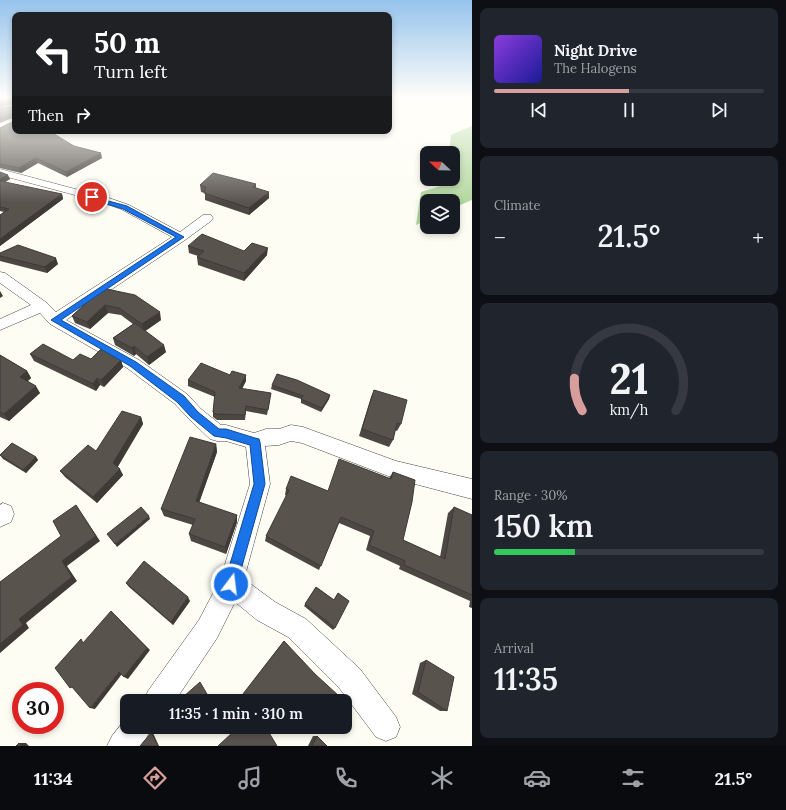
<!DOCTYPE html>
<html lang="en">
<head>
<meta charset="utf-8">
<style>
	:root { --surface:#171b24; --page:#20242c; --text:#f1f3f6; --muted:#9ea1a6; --line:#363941; --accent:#d89e9c }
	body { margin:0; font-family:Lora,serif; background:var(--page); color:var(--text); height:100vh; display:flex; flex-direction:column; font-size:15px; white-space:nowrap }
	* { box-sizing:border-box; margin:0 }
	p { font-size:13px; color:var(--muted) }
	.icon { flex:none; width:22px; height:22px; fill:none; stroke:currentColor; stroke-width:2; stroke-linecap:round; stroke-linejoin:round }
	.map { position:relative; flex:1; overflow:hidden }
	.panel { display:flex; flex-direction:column; gap:8px; padding:8px; background:#0d0f14; width:314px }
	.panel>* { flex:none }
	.banner { position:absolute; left:12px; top:12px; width:380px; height:122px; border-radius:8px; box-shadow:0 2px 6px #0003; background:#202124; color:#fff; overflow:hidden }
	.needle { width:26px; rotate:292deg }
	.controls { position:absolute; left:420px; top:146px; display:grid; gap:8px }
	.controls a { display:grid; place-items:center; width:40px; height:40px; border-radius:8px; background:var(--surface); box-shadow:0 2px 6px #0003; font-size:20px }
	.speed { position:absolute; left:12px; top:682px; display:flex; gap:8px; font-size:20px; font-weight:700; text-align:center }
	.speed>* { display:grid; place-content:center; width:52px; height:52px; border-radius:50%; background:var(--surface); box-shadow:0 2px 6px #0003; line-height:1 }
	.speed .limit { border:6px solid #d22; background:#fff; color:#111 }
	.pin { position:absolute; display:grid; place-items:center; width:34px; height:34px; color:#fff; margin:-17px; border:2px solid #fff; border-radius:50%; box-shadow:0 1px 4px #0007 }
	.me { position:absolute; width:44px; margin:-22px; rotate:15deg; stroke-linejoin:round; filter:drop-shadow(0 0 3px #0008) }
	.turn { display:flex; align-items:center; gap:14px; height:84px; padding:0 16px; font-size:18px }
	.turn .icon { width:52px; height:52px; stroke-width:2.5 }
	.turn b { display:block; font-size:28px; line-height:34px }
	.then { display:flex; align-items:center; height:38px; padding:0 16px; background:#0003; gap:8px; font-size:15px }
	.big { font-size:30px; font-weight:600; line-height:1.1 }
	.panel .tile { flex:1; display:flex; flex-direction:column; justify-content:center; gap:6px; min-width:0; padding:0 14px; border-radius:8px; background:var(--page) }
	.panel .dial { align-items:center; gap:0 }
	.dial svg { height:104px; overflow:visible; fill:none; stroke:var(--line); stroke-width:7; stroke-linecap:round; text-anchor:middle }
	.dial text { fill:var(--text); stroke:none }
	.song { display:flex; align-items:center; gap:12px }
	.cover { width:48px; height:48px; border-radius:6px; background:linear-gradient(135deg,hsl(270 70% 55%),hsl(240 70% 35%)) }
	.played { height:4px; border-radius:2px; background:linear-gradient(90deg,var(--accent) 50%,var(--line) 50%) }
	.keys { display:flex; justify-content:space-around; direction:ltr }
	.heat { display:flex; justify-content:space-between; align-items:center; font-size:22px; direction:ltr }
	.charge { height:6px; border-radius:3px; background:linear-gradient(90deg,#34c759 30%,var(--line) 0) }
	.trip { position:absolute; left:120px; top:694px; width:232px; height:40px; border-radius:8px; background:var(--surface); box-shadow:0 2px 6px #0003; font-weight:600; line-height:40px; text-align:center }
	.menu { display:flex; height:64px; justify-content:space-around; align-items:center; background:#090b0e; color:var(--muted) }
	.menu .icon { width:28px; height:28px }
	.menu .on { color:var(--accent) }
	.menu b { font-size:18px; color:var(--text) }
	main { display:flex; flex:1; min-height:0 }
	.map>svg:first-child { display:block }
	.forest { fill:#b3d89f }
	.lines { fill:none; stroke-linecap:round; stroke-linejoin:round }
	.minor-casing { stroke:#434343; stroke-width:1 }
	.minor { fill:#fff; fill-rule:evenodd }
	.wall { fill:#4c4742 }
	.shaded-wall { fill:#3e3a36 }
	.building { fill:#58534d; stroke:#3e3a36 }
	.route { fill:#1a73e8; stroke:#114b97 }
</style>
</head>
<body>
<main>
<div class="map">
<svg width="472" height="746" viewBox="0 0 472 746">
	<rect width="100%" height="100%" fill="#fefdf4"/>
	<!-- forest -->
	<path class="forest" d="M472 126V200L453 208V201H427V220L416 225 421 192 444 185 445 179H453V153H449L451 135Z"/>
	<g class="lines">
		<!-- minor casing -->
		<g class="minor-casing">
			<g id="minor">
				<path d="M0 169 109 198 129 205 180 232 203 215H211L213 218 211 221 185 240 66 320 139 360 187 394 201 409 221 425H226L254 433 266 429H279L291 425 303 427 396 461 472 479V499L396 479 302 443 291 441 279 445 265 446 270 484 244 579 275 602 306 619 360 669 396 717 400 727 396 737 386 741 376 737 340 689 288 637 257 620 235 602 217 638 175 701H144L148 691 199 620 220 580 250 484 246 447 226 441H217L210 439 189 419 175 404 127 368 50 324 40 313 0 330V319L31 305 0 283V272L5 273 47 303 56 312 172 237 121 209 101 202 0 175Z"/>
				<path d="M3 503 11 506 14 514 11 522 0 527V505Z"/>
				<path d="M127 717V727H151L147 737 140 746H107L112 736Z"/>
			</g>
		</g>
		<!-- minor -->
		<use href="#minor" class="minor"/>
	</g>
	<!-- wall -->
	<g class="wall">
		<path d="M0 98H15V131L74 146 102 158 67 177 38 163 21 173 0 168V128L14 121 15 104 0 107Z"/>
		<path d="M0 172 10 179 5 182 62 194 63 199 0 246V215L4 212 0 211Z"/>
		<path d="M256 184V188L269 198 249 215 205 200V193L201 192 200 185Z"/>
		<path d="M188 246 244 251 267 255 244 281 198 265 197 257 198 256 189 253Z"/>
		<path d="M0 253 58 264 47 273 0 261Z"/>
		<path d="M102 288 161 320 145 331 166 352 149 365 136 354 134 356 115 345 113 338 133 324 121 315 108 313 90 329 75 323 72 316Z"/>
		<path d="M30 354 73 360 91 359 121 360 123 367 104 387 100 385 96 391 34 361Z"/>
		<path d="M0 355 27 371 31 378 28 381 40 393 9 421 0 417Z"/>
		<path d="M188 380 246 381 242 389 270 399 267 415 246 411 245 420H217L213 417V412L215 397 188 386Z"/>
		<path d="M272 385 330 395 329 399 321 412 301 403V399L271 389Z"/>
		<path d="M374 390 401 424 397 431 395 430 393 440 389 447 359 436 371 397Z"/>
		<path d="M141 417 143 424 117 467 123 475 97 503 65 477 60 471 96 451Z"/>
		<path d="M216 444 217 452 199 502 237 522 226 554 191 541 189 534 193 525 164 516 161 509Z"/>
		<path d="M0 455 36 457 38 460 26 473 3 459Z"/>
		<path d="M393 472 403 540 440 557 448 513 454 507 472 515V608L469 607 470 601 399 569 400 566 366 550 370 536 339 523 319 570 265 541 266 536 287 496 285 495 286 489 328 491 389 478Z"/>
		<path d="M126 583 190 601 173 625 129 587Z"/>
		<path d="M316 587 334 600 338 593 335 628 333 630 304 606Z"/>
		<path d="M284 641 334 701H296L292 697 243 694Z"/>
		<path d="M426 660 447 711H440L412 694 420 663Z"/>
		<path d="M313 736H317L327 746H308Z"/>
	</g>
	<!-- shaded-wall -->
	<g class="shaded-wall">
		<path d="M13 99 15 104 0 107V102Z"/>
		<path d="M14 112 15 117 0 123V118Z"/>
		<path d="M101 153 102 158 67 177 66 172Z"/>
		<path d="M36 158 38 163 21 173 19 168Z"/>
		<path d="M8 175 10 179 0 185V179Z"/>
		<path d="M269 192V198L249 215V208Z"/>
		<path d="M62 194 63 199 0 246V239Z"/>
		<path d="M268 248 267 255 244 281V273Z"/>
		<path d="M56 258 58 264 47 273 45 267Z"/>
		<path d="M0 291 3 296 0 298Z"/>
		<path d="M105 305 108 313 90 329 87 322Z"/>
		<path d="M160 312 161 320 144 332 142 324Z"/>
		<path d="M164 345 166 352 149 365 147 357Z"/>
		<path d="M134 346 136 354 134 356 132 348Z"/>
		<path d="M121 360 123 367 104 387 101 380Z"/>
		<path d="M27 371 31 378 24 384 20 377Z"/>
		<path d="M246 375V381L239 394V388Z"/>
		<path d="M97 378 100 385 96 391 93 384Z"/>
		<path d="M36 386 40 393 9 421 4 414Z"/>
		<path d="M330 395 329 399 321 412 322 408Z"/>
		<path d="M141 417 143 424 116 470 113 463Z"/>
		<path d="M216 444 217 452 197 509 196 501Z"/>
		<path d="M36 457 38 460 26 473 23 470Z"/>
		<path d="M120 469 123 475 97 503 93 497Z"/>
		<path d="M76 505 100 541 67 566 77 581 26 623 29 628 0 653V644L19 619 62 561Z"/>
		<path d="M237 515V522L226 554 225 547Z"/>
		<path d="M149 516 150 519 117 547 115 544Z"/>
		<path d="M188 597 190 601 173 625 171 622Z"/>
		<path d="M111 611 150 650 128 679 124 677Z"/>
		<path d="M119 672 122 674 95 709 90 708Z"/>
		<path d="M151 733H153L159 746H158Z"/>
		<path d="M19 743H26L29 746H21Z"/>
	</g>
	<!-- building -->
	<g class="building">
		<path d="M0 98H15V101L13 99 0 102Z"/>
		<path d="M15 102V131H49L74 146 101 153 66 172 36 158 19 168 0 164V128L14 121V112L0 118V108L15 106Z"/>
		<path d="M0 172 8 175 0 179Z"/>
		<path d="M213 173 256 184 253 187 269 192 249 208 204 193 206 187 200 185Z"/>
		<path d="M0 181 62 194 0 239V215L9 209 0 207Z"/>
		<path d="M202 234 244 251 252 243 268 248 244 273 197 257 204 251 188 246Z"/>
		<path d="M18 245 56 258 45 267 0 256V253Z"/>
		<path d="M102 288 135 295 160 312 142 324 119 308 105 305 87 322 72 316Z"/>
		<path d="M135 323 164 345 147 357 134 346 132 348 113 338Z"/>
		<path d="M43 344 73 360 80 354 91 359 101 349 121 360 101 380 97 378 93 384 30 354Z"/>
		<path d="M0 355 27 371 20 377 36 386 4 414 0 412Z"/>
		<path d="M201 363 230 375 232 371 246 375 239 388 271 393 268 410 246 406 245 415 216 414 213 412 215 392 188 380Z"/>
		<path d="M277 374 297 380 330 395 322 408 301 399 303 396 272 385Z"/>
		<path d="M374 390 407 400 401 424 397 423 393 440 362 429Z"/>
		<path d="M122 411 141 417 113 463 120 469 93 497 60 471 88 445 96 451Z"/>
		<path d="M190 437 216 444 196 501 237 515 225 547 189 534 195 519 161 509Z"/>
		<path d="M12 443 36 457 23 470 0 455Z"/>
		<path d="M339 459 391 479 393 472 415 480 412 502 403 540 445 559 454 507 472 515V595L404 565 405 561 369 545 374 531 341 517 321 566 266 536 289 490 286 489 291 476 328 491Z"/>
		<path d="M76 505 96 536 62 561 72 577 19 619 23 625 0 644V582L61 536 53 521Z"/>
		<path d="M141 507 149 516 115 544 107 534Z"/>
		<path d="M144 561 188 597 171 622 126 583Z"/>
		<path d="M316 587 334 600 338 593 349 601 335 628 305 604Z"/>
		<path d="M111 611 147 648 124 677 119 672 90 708 72 687 70 688 55 668 81 639 83 643Z"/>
		<path d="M284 641 315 674 339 696 334 701H299L293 695 289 701H235L243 694Z"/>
		<path d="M426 660 454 677 447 711 418 692Z"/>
		<path d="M200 682 211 701H185L183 697Z"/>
		<path d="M229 727H271L268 731 277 746H218L232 733Z"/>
		<path d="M151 733 158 746H140Z"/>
		<path d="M317 736 327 746H312Z"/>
		<path d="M19 743 21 746H16Z"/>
	</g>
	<!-- sky -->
	<linearGradient id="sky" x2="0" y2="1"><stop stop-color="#96c3ec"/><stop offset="0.48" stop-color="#fffefa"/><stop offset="1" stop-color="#fffefa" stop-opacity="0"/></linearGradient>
	<rect width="472" height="203" fill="url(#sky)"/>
	<!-- route -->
	<path class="route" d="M90 196 127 206 184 237 61 320 136 362 184 396 198 412 219 429H226L255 438 259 439 260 442 265 484 237 584 235 589 231 591 226 589 224 584 254 484 250 445 226 438 214 436 191 417 177 402 130 366 51 320 176 237 123 209 90 199Z"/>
</svg>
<div class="controls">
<a><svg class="needle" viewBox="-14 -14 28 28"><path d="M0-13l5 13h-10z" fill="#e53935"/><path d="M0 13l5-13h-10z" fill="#9ea1a6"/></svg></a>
<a><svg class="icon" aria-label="layers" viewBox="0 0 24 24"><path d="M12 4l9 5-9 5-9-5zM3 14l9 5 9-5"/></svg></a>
</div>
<div class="speed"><div class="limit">30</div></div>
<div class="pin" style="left:92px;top:197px;background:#d93025"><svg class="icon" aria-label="arrive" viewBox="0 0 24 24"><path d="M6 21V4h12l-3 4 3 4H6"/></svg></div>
<svg class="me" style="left:231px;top:584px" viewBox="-20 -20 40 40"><circle r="17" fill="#1a73e8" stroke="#fff" stroke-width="3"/><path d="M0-11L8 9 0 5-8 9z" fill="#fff"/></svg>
<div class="trip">11:35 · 1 min · 310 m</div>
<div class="banner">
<div class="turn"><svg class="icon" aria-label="left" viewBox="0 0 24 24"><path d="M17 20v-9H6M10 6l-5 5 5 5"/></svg><div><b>50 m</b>Turn left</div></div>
<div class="then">Then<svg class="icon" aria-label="right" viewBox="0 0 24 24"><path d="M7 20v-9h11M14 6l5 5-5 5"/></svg></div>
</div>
</div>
<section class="panel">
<div class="tile">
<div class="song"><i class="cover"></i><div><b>Night Drive</b><p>The Halogens</p></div></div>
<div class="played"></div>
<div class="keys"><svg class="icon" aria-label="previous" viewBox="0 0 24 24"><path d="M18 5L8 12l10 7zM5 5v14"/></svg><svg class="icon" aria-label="pause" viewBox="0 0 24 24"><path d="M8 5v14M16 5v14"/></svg><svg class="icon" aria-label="next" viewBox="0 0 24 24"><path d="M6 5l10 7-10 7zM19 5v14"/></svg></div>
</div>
<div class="tile"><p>Climate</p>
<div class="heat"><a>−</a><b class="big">21.5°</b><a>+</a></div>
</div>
<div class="tile dial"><svg viewBox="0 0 100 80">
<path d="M14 69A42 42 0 1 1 86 69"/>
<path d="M14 69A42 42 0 0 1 8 44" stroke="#d89e9c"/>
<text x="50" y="56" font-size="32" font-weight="700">21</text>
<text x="50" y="72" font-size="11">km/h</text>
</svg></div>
<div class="tile"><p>Range · 30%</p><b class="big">150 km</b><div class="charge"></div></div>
<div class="tile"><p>Arrival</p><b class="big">11:35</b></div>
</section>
</main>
<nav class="menu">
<b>11:34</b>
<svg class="icon on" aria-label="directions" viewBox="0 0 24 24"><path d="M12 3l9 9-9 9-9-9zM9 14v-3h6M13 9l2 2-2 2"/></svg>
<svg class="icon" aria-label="music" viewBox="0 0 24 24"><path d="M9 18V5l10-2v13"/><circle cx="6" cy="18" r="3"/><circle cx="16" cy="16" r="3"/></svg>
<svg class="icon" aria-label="phone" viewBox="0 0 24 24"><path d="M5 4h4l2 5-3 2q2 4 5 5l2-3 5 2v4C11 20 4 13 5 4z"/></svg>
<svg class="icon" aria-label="climate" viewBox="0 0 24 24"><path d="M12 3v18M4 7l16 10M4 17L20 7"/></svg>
<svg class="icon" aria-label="car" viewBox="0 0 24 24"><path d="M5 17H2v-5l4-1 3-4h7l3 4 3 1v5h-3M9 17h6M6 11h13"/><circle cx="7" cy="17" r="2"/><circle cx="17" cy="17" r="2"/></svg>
<svg class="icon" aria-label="filters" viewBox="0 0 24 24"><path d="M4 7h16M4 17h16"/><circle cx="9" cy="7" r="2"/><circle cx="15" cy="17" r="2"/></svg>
<b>21.5°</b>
</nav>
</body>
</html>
